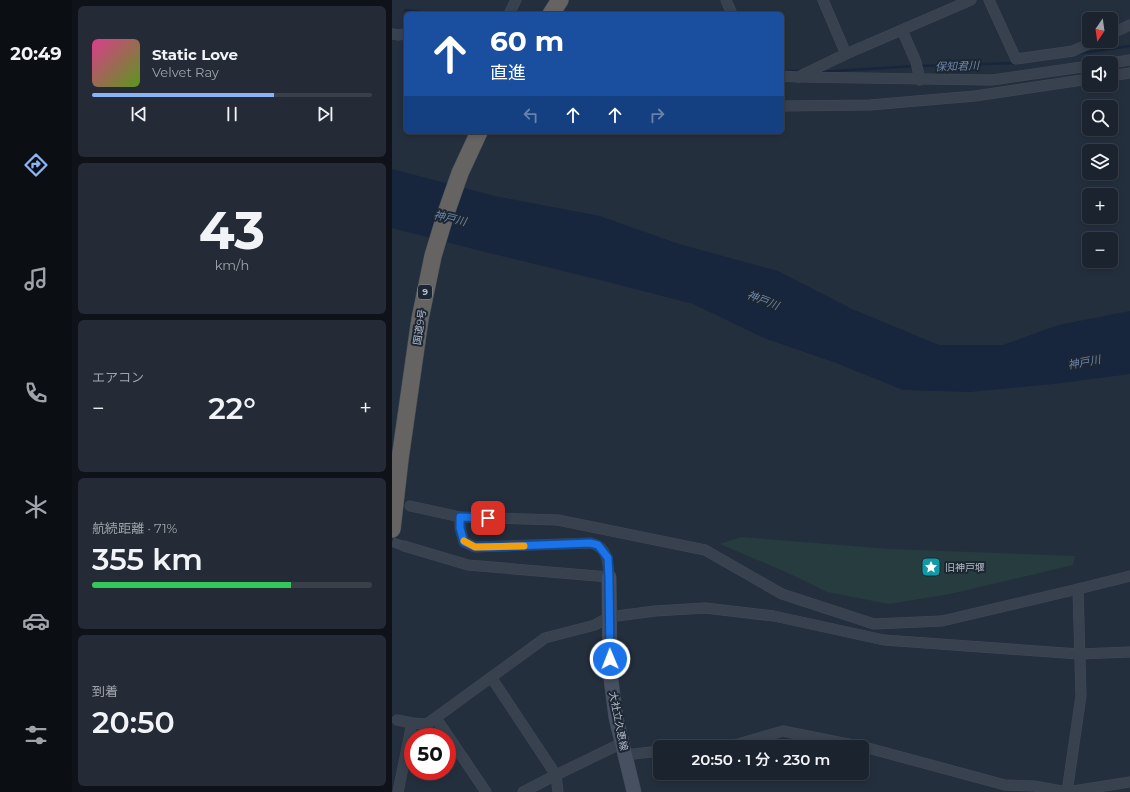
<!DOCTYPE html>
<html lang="ja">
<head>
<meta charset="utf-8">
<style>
	:root { --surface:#1b232e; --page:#242b36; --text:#f1f3f6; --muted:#a0a4aa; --line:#39404a; --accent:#8ab4f8 }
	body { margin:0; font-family:Montserrat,"Noto Sans JP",sans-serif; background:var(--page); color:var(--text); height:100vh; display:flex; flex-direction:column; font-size:15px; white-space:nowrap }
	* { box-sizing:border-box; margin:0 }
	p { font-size:13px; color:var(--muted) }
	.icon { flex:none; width:22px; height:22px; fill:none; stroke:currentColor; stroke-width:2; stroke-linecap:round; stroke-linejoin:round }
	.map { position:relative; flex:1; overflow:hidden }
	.drawer { display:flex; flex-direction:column; gap:6px; padding:6px; background:#0f1319; width:320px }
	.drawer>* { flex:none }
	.banner { position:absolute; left:12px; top:12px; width:380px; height:122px; border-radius:6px; box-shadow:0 2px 6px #0003,0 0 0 1px var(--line); background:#1a4fa0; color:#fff; overflow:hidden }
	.needle { width:26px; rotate:193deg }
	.buttons { position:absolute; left:690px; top:12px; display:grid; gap:8px }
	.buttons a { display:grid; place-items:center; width:36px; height:36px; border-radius:6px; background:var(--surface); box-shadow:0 2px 6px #0003,0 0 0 1px var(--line); font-size:20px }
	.speed { position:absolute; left:12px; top:728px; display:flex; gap:8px; font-size:20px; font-weight:700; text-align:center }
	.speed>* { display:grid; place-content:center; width:52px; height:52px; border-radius:50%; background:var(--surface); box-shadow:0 2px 6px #0003,0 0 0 1px var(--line); line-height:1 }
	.speed .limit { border:6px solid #d22; background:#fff; color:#111 }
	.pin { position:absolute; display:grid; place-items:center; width:34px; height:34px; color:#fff; margin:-17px; border-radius:8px; box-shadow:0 2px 6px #0006 }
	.me { position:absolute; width:44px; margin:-22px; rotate:359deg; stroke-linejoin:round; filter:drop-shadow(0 0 3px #0008) }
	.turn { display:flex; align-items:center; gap:14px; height:84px; padding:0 20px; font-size:18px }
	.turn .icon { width:52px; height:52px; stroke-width:2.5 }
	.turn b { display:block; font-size:28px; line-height:34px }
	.lanes { display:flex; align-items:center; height:38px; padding:0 20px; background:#0003; justify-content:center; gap:20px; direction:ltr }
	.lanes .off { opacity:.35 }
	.big { font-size:30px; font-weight:600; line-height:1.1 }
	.drawer .widget { flex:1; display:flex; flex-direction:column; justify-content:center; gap:6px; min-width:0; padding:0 14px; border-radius:6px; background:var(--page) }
	.drawer .dial { align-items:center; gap:0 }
	.dial b { font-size:52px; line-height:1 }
	.song { display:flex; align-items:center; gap:12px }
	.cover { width:48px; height:48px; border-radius:6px; background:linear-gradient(135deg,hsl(330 70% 55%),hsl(90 70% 35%)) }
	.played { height:4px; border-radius:2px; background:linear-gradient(90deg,var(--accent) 65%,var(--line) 65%) }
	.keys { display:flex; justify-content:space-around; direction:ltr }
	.heat { display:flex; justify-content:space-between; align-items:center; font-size:22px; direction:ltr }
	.charge { height:6px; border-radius:3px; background:linear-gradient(90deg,#34c759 71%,var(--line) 0) }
	.trip { position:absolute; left:261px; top:740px; width:216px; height:40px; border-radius:6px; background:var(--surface); box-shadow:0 2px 6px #0003,0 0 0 1px var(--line); font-weight:600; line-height:40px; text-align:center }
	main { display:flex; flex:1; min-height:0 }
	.menu { display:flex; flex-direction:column; width:72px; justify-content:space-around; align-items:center; background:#0b0e12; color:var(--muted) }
	.menu .icon { width:28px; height:28px }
	.menu .active { color:var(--accent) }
	.menu b { font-size:18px; color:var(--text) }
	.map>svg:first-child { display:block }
	.green { fill:#263c3f }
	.water { fill:#17263c }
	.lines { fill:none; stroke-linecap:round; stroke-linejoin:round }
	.stream { stroke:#17263c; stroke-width:2.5 }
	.minor-tunnel { stroke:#3a4453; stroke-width:10; stroke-dasharray:10 5; stroke-linecap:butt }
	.minor-casing { stroke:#414a57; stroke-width:11 }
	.secondary-casing { stroke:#414a57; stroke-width:15 }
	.trunk-casing { stroke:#434c59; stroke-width:18 }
	.minor { stroke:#38414e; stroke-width:10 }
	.secondary { stroke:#465061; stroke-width:14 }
	.trunk { stroke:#656462; stroke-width:17 }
	.route-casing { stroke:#114b97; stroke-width:10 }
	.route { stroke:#1a73e8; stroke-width:7 }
	.slow { stroke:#f59e0b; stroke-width:7 }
	.labels { text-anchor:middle; stroke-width:4; stroke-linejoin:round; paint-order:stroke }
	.shield { fill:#1d2633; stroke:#878f9c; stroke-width:1 }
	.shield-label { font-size:9px; font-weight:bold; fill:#b4bcc9 }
	.street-label { font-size:10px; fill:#b4bcc9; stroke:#1d2633 }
	.poi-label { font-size:10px; fill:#b4bcc9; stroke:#1d2633; text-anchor:start }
	.water-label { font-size:11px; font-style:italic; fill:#6d86a8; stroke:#1d2633 }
</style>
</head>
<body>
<main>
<nav class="menu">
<b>20:49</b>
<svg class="icon active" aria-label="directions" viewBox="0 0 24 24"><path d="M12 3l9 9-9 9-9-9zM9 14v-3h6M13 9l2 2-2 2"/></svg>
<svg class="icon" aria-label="music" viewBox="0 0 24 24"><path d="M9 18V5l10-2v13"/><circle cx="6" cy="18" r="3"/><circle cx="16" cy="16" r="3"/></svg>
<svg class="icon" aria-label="phone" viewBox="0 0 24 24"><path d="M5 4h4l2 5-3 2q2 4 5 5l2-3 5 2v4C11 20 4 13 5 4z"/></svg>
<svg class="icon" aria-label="climate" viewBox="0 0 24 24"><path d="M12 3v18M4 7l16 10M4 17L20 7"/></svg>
<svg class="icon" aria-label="car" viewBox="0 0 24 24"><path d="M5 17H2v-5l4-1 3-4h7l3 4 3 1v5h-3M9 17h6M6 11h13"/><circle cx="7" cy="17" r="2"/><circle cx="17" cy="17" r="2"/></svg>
<svg class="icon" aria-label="filters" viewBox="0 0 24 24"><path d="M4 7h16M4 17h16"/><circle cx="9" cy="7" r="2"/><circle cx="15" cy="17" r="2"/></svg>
</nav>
<section class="drawer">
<div class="widget">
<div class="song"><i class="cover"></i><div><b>Static Love</b><p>Velvet Ray</p></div></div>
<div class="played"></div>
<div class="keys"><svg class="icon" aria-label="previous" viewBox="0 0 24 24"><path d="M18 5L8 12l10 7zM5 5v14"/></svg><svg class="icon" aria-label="pause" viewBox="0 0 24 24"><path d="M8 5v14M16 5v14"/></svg><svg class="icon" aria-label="next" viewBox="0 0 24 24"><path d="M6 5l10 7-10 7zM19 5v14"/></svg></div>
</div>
<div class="widget dial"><b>43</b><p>km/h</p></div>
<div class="widget"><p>エアコン</p>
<div class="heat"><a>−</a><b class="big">22°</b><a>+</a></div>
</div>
<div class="widget"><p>航続距離 · 71%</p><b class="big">355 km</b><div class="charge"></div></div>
<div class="widget"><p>到着</p><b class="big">20:50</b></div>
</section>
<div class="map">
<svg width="738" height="792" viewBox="0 0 738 792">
	<rect width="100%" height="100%" fill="#242f3e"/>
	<!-- green -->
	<path class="green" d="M349 537 497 549 683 556 681 565 558 594 497 604 435 592 394 572 328 544Z"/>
	<!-- water -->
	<path class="water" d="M0 169 103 196 208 216 287 244 386 271 460 309 547 345H611L666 325 738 311V374L662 384 578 392 511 390 444 363 372 338 301 304 208 280 97 253 0 228Z"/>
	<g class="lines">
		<!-- stream -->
		<g class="stream">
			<path d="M13 10 45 14"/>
			<path d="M684 54 738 46"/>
			<path d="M528 66 625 63"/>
			<path d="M390 71H409"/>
			<path d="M426 72 523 66"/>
		</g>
		<!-- minor-tunnel -->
		<path class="minor-tunnel" d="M0 542 12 546"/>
		<!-- minor casing -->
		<g class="minor-casing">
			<g id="minor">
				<path d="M334 0 340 14"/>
				<path d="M431 0 454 54"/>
				<path d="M597 0 624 59 681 51 703 41"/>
				<path d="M117 14 124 0"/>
				<path d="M510 30 524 62 528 80"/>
				<path d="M0 34 6 35 14 34"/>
				<path d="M719 34 738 25"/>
				<path d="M719 63 738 60"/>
				<path d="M390 76 406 77 454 54 579 0"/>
				<path d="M719 76 738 73"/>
				<path d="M406 77 600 80 697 66"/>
				<path d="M390 106 478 105 583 96 697 79"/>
				<path d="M18 506 68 517 166 520 313 550 390 594 482 624 550 621 686 589"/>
				<path d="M12 546 76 565 217 577C216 561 216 548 199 543L83 547 72 542 68 528V517"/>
				<path d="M99 677 164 775 166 792"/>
				<path d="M44 718 94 792"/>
				<path d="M5 720 20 723 35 724 153 638 203 625 217 617 263 611 313 608 382 616 492 640 687 654 738 652"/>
				<path d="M317 747 346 744 391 731 476 748 613 785 642 786 675 792 738 782"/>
				<path d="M233 755 268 751"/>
				<path d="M6 792 20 723"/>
				<path d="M131 792 164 775 230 743"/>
				<path d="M675 792 689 696 686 589 738 576"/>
			</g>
		</g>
		<!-- secondary casing -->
		<g class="secondary-casing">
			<path id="secondary" d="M217 577 218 672 224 718 242 792"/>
		</g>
		<!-- trunk casing -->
		<g class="trunk-casing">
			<g id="trunk">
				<path d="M159 14 168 0"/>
				<path d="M0 529 8 459 28 319 41 256 54 213 68 173 87 132"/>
			</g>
		</g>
		<!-- minor -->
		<use href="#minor" class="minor"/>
		<!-- secondary -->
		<use href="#secondary" class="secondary"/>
		<!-- trunk -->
		<use href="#trunk" class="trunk"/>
	</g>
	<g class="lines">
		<!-- route casing -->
		<g class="route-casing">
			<path id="route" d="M96 518 68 517V528L72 542 83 547H98L198 543 206 545 216 558 217 577 218 659"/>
		</g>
		<!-- route -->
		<use href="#route" class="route"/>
		<!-- slow -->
		<path class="slow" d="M72 541 83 547 132 546"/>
	</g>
	<!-- icons -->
	<defs>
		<g id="sight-square" transform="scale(1)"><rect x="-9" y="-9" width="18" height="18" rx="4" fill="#0f9aa8" stroke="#1d2633"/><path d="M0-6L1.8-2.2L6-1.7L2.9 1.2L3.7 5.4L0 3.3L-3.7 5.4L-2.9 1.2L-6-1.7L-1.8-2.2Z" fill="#fff"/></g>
	</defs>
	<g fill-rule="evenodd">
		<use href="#sight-square" x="539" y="567"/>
	</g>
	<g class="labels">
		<!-- shield labels -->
		<rect class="shield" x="26" y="285" width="14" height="14" rx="3"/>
		<g class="shield-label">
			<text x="33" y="295">9</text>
		</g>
		<!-- street labels -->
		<g class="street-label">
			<text transform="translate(27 327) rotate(-81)" y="4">国道9号</text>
			<text transform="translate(227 721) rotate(79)" y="4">大社立久恵線</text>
		</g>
		<!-- poi labels -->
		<g class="poi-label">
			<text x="553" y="571">旧神戸堰</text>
		</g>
		<!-- water labels -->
		<g class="water-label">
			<text transform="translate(565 66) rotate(-2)" y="4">保知君川</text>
			<text transform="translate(58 218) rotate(13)" y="4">神戸川</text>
			<text transform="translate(371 300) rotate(21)" y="4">神戸川</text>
			<text transform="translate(692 362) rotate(-11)" y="4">神戸川</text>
		</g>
	</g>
</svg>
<div class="buttons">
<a><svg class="needle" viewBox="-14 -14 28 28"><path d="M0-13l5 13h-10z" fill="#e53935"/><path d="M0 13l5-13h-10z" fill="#a0a4aa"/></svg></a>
<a><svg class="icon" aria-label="sound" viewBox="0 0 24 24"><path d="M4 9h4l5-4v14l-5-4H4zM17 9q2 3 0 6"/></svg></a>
<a><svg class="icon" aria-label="search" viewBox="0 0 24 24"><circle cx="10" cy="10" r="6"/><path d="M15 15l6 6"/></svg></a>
<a><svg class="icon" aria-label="layers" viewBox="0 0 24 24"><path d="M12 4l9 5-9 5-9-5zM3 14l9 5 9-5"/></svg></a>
<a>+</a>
<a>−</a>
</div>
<div class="speed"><div class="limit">50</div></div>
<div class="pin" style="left:96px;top:518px;background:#d93025"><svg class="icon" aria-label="arrive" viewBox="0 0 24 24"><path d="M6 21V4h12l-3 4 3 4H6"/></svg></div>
<svg class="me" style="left:218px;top:659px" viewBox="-20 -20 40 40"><circle r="17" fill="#1a73e8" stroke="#fff" stroke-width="3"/><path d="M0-11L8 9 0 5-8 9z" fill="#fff"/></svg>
<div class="trip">20:50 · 1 分 · 230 m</div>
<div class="banner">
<div class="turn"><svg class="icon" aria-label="ahead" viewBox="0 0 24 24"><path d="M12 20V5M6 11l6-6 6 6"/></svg><div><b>60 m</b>直進</div></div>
<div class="lanes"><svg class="icon off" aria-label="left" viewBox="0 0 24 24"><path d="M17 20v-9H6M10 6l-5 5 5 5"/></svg><svg class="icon" aria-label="ahead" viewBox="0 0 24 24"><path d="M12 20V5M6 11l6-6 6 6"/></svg><svg class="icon" aria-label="ahead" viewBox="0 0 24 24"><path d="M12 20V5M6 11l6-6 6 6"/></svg><svg class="icon off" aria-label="right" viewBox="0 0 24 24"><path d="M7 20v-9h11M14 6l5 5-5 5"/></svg></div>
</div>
</div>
</main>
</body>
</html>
